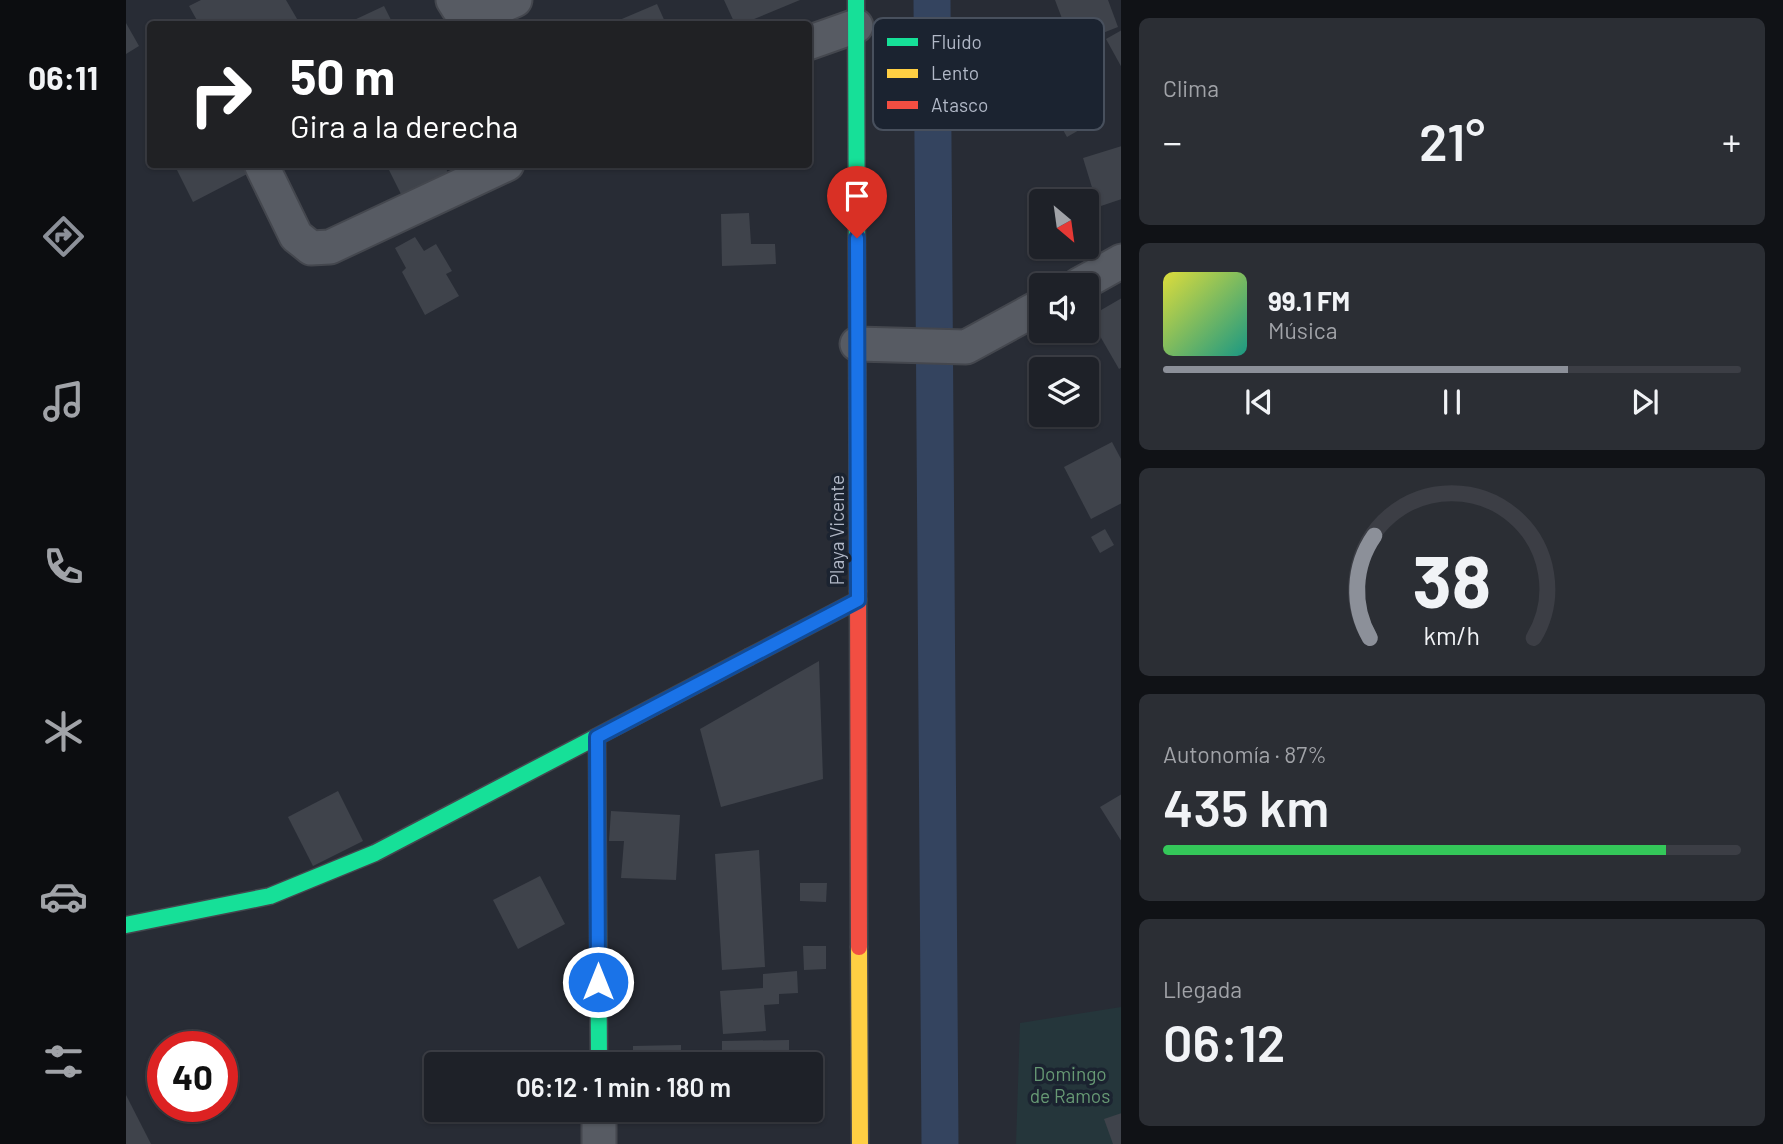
<!DOCTYPE html>
<html lang="es">
<head>
<meta charset="utf-8">
<style>
	:root { --surface:#1e2128; --page:#2b2e34; --text:#f1f3f6; --muted:#a1a3a8; --line:#3c3e45; --accent:#8c9099 }
	body { margin:0; font-family:Barlow,sans-serif; background:var(--page); color:var(--text); height:100vh; display:flex; flex-direction:column; font-size:26px; white-space:nowrap }
	* { box-sizing:border-box; margin:0 }
	p { font-size:23px; color:var(--muted) }
	.icon { flex:none; width:38px; height:38px; fill:none; stroke:currentColor; stroke-width:2; stroke-linecap:round; stroke-linejoin:round }
	.map { position:relative; flex:1; overflow:hidden }
	.side { display:flex; flex-direction:column; gap:18px; padding:18px; background:#101216; width:662px }
	.side>* { flex:none }
	.top-card { position:absolute; left:21px; top:21px; width:665px; height:147px; border-radius:7px; box-shadow:0 2px 5px #0004,0 0 0 2px var(--line); background:#202124; color:#fff; overflow:hidden }
	.needle { width:46px; rotate:151deg }
	.buttons { position:absolute; left:903px; top:189px; display:grid; gap:14px }
	.buttons a { display:grid; place-items:center; width:70px; height:70px; border-radius:7px; background:var(--surface); box-shadow:0 2px 5px #0004,0 0 0 2px var(--line); font-size:35px }
	.speed { position:absolute; left:21px; top:1031px; display:flex; gap:14px; font-size:35px; font-weight:700; text-align:center }
	.speed>* { display:grid; place-content:center; width:91px; height:91px; border-radius:50%; background:var(--surface); box-shadow:0 2px 5px #0004,0 0 0 2px var(--line); line-height:1 }
	.speed .limit { border:10px solid #d22; background:#fff; color:#111 }
	.pin { position:absolute; display:grid; place-items:center; width:60px; height:60px; color:#fff; margin:-72px -30px; border-radius:50% 50% 50% 0; rotate:-45deg; box-shadow:0 0 7px #0007 }
	.pin .icon { rotate:45deg }
	.me { position:absolute; width:77px; margin:-38px; rotate:0deg; stroke-linejoin:round; filter:drop-shadow(0 0 5px #0008) }
	.turn { display:flex; align-items:center; gap:24px; height:147px; padding:0 28px; font-size:32px }
	.turn .icon { width:91px; height:91px; stroke-width:2.5 }
	.turn b { display:block; font-size:49px; line-height:60px }
	.big { font-size:52px; font-weight:600; line-height:1.1 }
	.side .card { flex:1; display:flex; flex-direction:column; justify-content:center; gap:10px; min-width:0; padding:0 24px; border-radius:10px; background:var(--page) }
	.side .dial { align-items:center; gap:0 }
	.dial svg { height:182px; overflow:visible; fill:none; stroke:var(--line); stroke-width:7; stroke-linecap:round; text-anchor:middle }
	.dial text { fill:var(--text); stroke:none }
	.song { display:flex; align-items:center; gap:21px }
	.cover { width:84px; height:84px; border-radius:10px; background:linear-gradient(135deg,hsl(60 70% 55%),hsl(170 70% 35%)) }
	.played { height:7px; border-radius:4px; background:linear-gradient(90deg,var(--accent) 70%,var(--line) 70%) }
	.keys { display:flex; justify-content:space-around; direction:ltr }
	.heat { display:flex; justify-content:space-between; align-items:center; font-size:38px; direction:ltr }
	.charge { height:10px; border-radius:5px; background:linear-gradient(90deg,#34c759 87%,var(--line) 0) }
	.trip { position:absolute; left:298px; top:1052px; width:399px; height:70px; border-radius:7px; background:var(--surface); box-shadow:0 2px 5px #0004,0 0 0 2px var(--line); font-weight:600; line-height:70px; text-align:center }
	main { display:flex; flex:1; min-height:0 }
	.tab-bar { display:flex; flex-direction:column; width:126px; justify-content:space-around; align-items:center; background:#0c0d10; color:var(--muted) }
	.tab-bar .icon { width:49px; height:49px }
	.tab-bar .on { color:var(--accent) }
	.tab-bar b { font-size:32px; color:var(--text) }
	.map>svg:first-child { display:block }
	.green { fill:#25363b }
	.lines { fill:none; stroke-linecap:round; stroke-linejoin:round }
	.canal { stroke:#34445f; stroke-width:37 }
	.building { fill:#3f434b }
	.street-casing { stroke:#44474e; stroke-width:37 }
	.fast-casing { stroke:#44474e; stroke-width:19 }
	.slow-casing { stroke:#44474e; stroke-width:19 }
	.jam-casing { stroke:#44474e; stroke-width:19 }
	.street { stroke:#575b63; stroke-width:33 }
	.fast { stroke:#16e098; stroke-width:16 }
	.slow { stroke:#ffcf43; stroke-width:16 }
	.jam { stroke:#f24e42; stroke-width:16 }
	.route-casing { stroke:#114b97; stroke-width:18 }
	.route { stroke:#1a73e8; stroke-width:12 }
	.labels { text-anchor:middle; stroke-width:7; stroke-linejoin:round; paint-order:stroke }
	.street-label { font-size:19px; fill:#b1b8c7; stroke:#1b2330 }
	.park-label { font-size:19px; fill:#679974; stroke:#1b2330 }
	.key { fill:#1b2330; stroke:#48505d; stroke-width:2 }
	.key-label { font-size:19px; fill:#b1b8c7 }
</style>
</head>
<body>
<main>
<nav class="tab-bar">
<b>06:11</b>
<svg class="icon on" aria-label="directions" viewBox="0 0 24 24"><path d="M12 3l9 9-9 9-9-9zM9 14v-3h6M13 9l2 2-2 2"/></svg>
<svg class="icon" aria-label="music" viewBox="0 0 24 24"><path d="M9 18V5l10-2v13"/><circle cx="6" cy="18" r="3"/><circle cx="16" cy="16" r="3"/></svg>
<svg class="icon" aria-label="phone" viewBox="0 0 24 24"><path d="M5 4h4l2 5-3 2q2 4 5 5l2-3 5 2v4C11 20 4 13 5 4z"/></svg>
<svg class="icon" aria-label="climate" viewBox="0 0 24 24"><path d="M12 3v18M4 7l16 10M4 17L20 7"/></svg>
<svg class="icon" aria-label="car" viewBox="0 0 24 24"><path d="M5 17H2v-5l4-1 3-4h7l3 4 3 1v5h-3M9 17h6M6 11h13"/><circle cx="7" cy="17" r="2"/><circle cx="17" cy="17" r="2"/></svg>
<svg class="icon" aria-label="filters" viewBox="0 0 24 24"><path d="M4 7h16M4 17h16"/><circle cx="9" cy="7" r="2"/><circle cx="15" cy="17" r="2"/></svg>
</nav>
<div class="map">
<svg width="996" height="1144" viewBox="0 0 996 1144">
	<rect width="100%" height="100%" fill="#282c35"/>
	<!-- green -->
	<path class="green" d="M995 1007V1144H890L894 1023Z"/>
	<g class="lines">
		<!-- canal -->
		<path class="canal" d="M806 0 814 1144"/>
	</g>
	<!-- building -->
	<g class="building">
		<path d="M75 0H160L174 24H73L63 6Z"/>
		<path d="M598 0H674L616 24H609Z"/>
		<path d="M929 0H982L992 27 946 45Z"/>
		<path d="M531 4 540 24H484Z"/>
		<path d="M258 6 267 24H227L226 21Z"/>
		<path d="M0 23 13 46 0 54Z"/>
		<path d="M996 30V68L980 39Z"/>
		<path d="M957 104 967 122 941 137 931 119Z"/>
		<path d="M996 146V199L972 207 957 158Z"/>
		<path d="M48 164H121L125 172 67 202Z"/>
		<path d="M260 164H318L326 182 280 204Z"/>
		<path d="M623 213 625 244H649L650 264 596 266 595 214Z"/>
		<path d="M289 237 298 251 310 244 326 271 320 274 333 296 299 315 276 272 280 268 269 248Z"/>
		<path d="M996 298V367L993 369 963 317Z"/>
		<path d="M986 442 996 461V503L965 519 938 467Z"/>
		<path d="M979 529 988 545 974 553 965 537Z"/>
		<path d="M693 661 697 779 595 807 574 729Z"/>
		<path d="M212 791 237 841 187 866 162 817Z"/>
		<path d="M996 794V842L974 807Z"/>
		<path d="M485 811 554 815 550 880 495 878 498 841H483Z"/>
		<path d="M633 850 639 967 596 970 589 854Z"/>
		<path d="M414 876 439 924 392 949 367 900Z"/>
		<path d="M674 883H701L700 902 674 901Z"/>
		<path d="M677 946H700V969L678 970Z"/>
		<path d="M671 971 672 993 653 994V1004L638 1005 640 1031 597 1034 594 991 637 988V974Z"/>
		<path d="M663 1040V1064H596V1041Z"/>
		<path d="M555 1045V1064H507V1046Z"/>
		<path d="M0 1095 25 1144H0Z"/>
		<path d="M996 1113V1144H987L978 1119Z"/>
	</g>
	<g class="lines">
		<!-- street casing -->
		<g class="street-casing">
			<g id="street">
				<path d="M327 0 332 8 354 15 389 0"/>
				<path d="M682 43 730 26"/>
				<path d="M135 164 170 236 185 248 204 247 381 164"/>
				<path d="M953 285 996 261"/>
				<path d="M731 344 840 347 915 306"/>
				<path d="M473 1110V1144"/>
			</g>
		</g>
		<!-- fast casing -->
		<g class="fast-casing">
			<g id="fast">
				<path d="M730 0 732 591"/>
				<path d="M471 737 473 1064"/>
				<path d="M0 925 144 896 249 853 623 657"/>
			</g>
		</g>
		<!-- slow casing -->
		<g class="slow-casing">
			<g id="slow">
				<path d="M623 657 732 600"/>
				<path d="M733 947 734 1144"/>
			</g>
		</g>
		<!-- jam casing -->
		<g class="jam-casing">
			<path id="jam" d="M732 591 733 947"/>
		</g>
		<!-- street -->
		<use href="#street" class="street"/>
		<!-- fast -->
		<use href="#fast" class="fast"/>
		<!-- slow -->
		<use href="#slow" class="slow"/>
		<!-- jam -->
		<use href="#jam" class="jam"/>
	</g>
	<g class="lines">
		<!-- route casing -->
		<g class="route-casing">
			<path id="route" d="M472 982 471 737 732 600 731 238"/>
		</g>
		<!-- route -->
		<use href="#route" class="route"/>
	</g>
	<g class="labels">
		<!-- street labels -->
		<g class="street-label">
			<text transform="translate(711 530) rotate(-90)" y="7">Playa Vicente</text>
		</g>
		<!-- park labels -->
		<g class="park-label">
			<text x="944" y="1081">Domingo<tspan x="944" dy="22">de Ramos</tspan></text>
		</g>
	</g>
	<!-- legend -->
	<rect x="747" y="18" width="231" height="112" rx="10" class="key"/>
	<rect x="761" y="38" width="31" height="8" fill="#16e098"/>
	<rect x="761" y="69" width="31" height="9" fill="#ffcf43"/>
	<rect x="761" y="101" width="31" height="8" fill="#f24e42"/>
	<g class="key-label">
		<text x="805" y="49">Fluido</text>
		<text x="805" y="80">Lento</text>
		<text x="805" y="112">Atasco</text>
	</g>
</svg>
<div class="buttons">
<a><svg class="needle" viewBox="-14 -14 28 28"><path d="M0-13l5 13h-10z" fill="#e53935"/><path d="M0 13l5-13h-10z" fill="#a1a3a8"/></svg></a>
<a><svg class="icon" aria-label="sound" viewBox="0 0 24 24"><path d="M4 9h4l5-4v14l-5-4H4zM17 9q2 3 0 6"/></svg></a>
<a><svg class="icon" aria-label="layers" viewBox="0 0 24 24"><path d="M12 4l9 5-9 5-9-5zM3 14l9 5 9-5"/></svg></a>
</div>
<div class="speed"><div class="limit">40</div></div>
<div class="pin" style="left:731px;top:238px;background:#d93025"><svg class="icon" aria-label="arrive" viewBox="0 0 24 24"><path d="M6 21V4h12l-3 4 3 4H6"/></svg></div>
<svg class="me" style="left:472px;top:982px" viewBox="-20 -20 40 40"><circle r="17" fill="#1a73e8" stroke="#fff" stroke-width="3"/><path d="M0-11L8 9 0 5-8 9z" fill="#fff"/></svg>
<div class="trip">06:12 · 1 min · 180 m</div>
<div class="top-card">
<div class="turn"><svg class="icon" aria-label="right" viewBox="0 0 24 24"><path d="M7 20v-9h11M14 6l5 5-5 5"/></svg><div><b>50 m</b>Gira a la derecha</div></div>
</div>
</div>
<section class="side">
<div class="card"><p>Clima</p>
<div class="heat"><a>−</a><b class="big">21°</b><a>+</a></div>
</div>
<div class="card">
<div class="song"><i class="cover"></i><div><b>99.1 FM</b><p>Música</p></div></div>
<div class="played"></div>
<div class="keys"><svg class="icon" aria-label="previous" viewBox="0 0 24 24"><path d="M18 5L8 12l10 7zM5 5v14"/></svg><svg class="icon" aria-label="pause" viewBox="0 0 24 24"><path d="M8 5v14M16 5v14"/></svg><svg class="icon" aria-label="next" viewBox="0 0 24 24"><path d="M6 5l10 7-10 7zM19 5v14"/></svg></div>
</div>
<div class="card dial"><svg viewBox="0 0 100 80">
<path d="M14 69A42 42 0 1 1 86 69"/>
<path d="M14 69A42 42 0 0 1 16 24" stroke="#8c9099"/>
<text x="50" y="56" font-size="32" font-weight="700">38</text>
<text x="50" y="72" font-size="11">km/h</text>
</svg></div>
<div class="card"><p>Autonomía · 87%</p><b class="big">435 km</b><div class="charge"></div></div>
<div class="card"><p>Llegada</p><b class="big">06:12</b></div>
</section>
</main>
</body>
</html>
